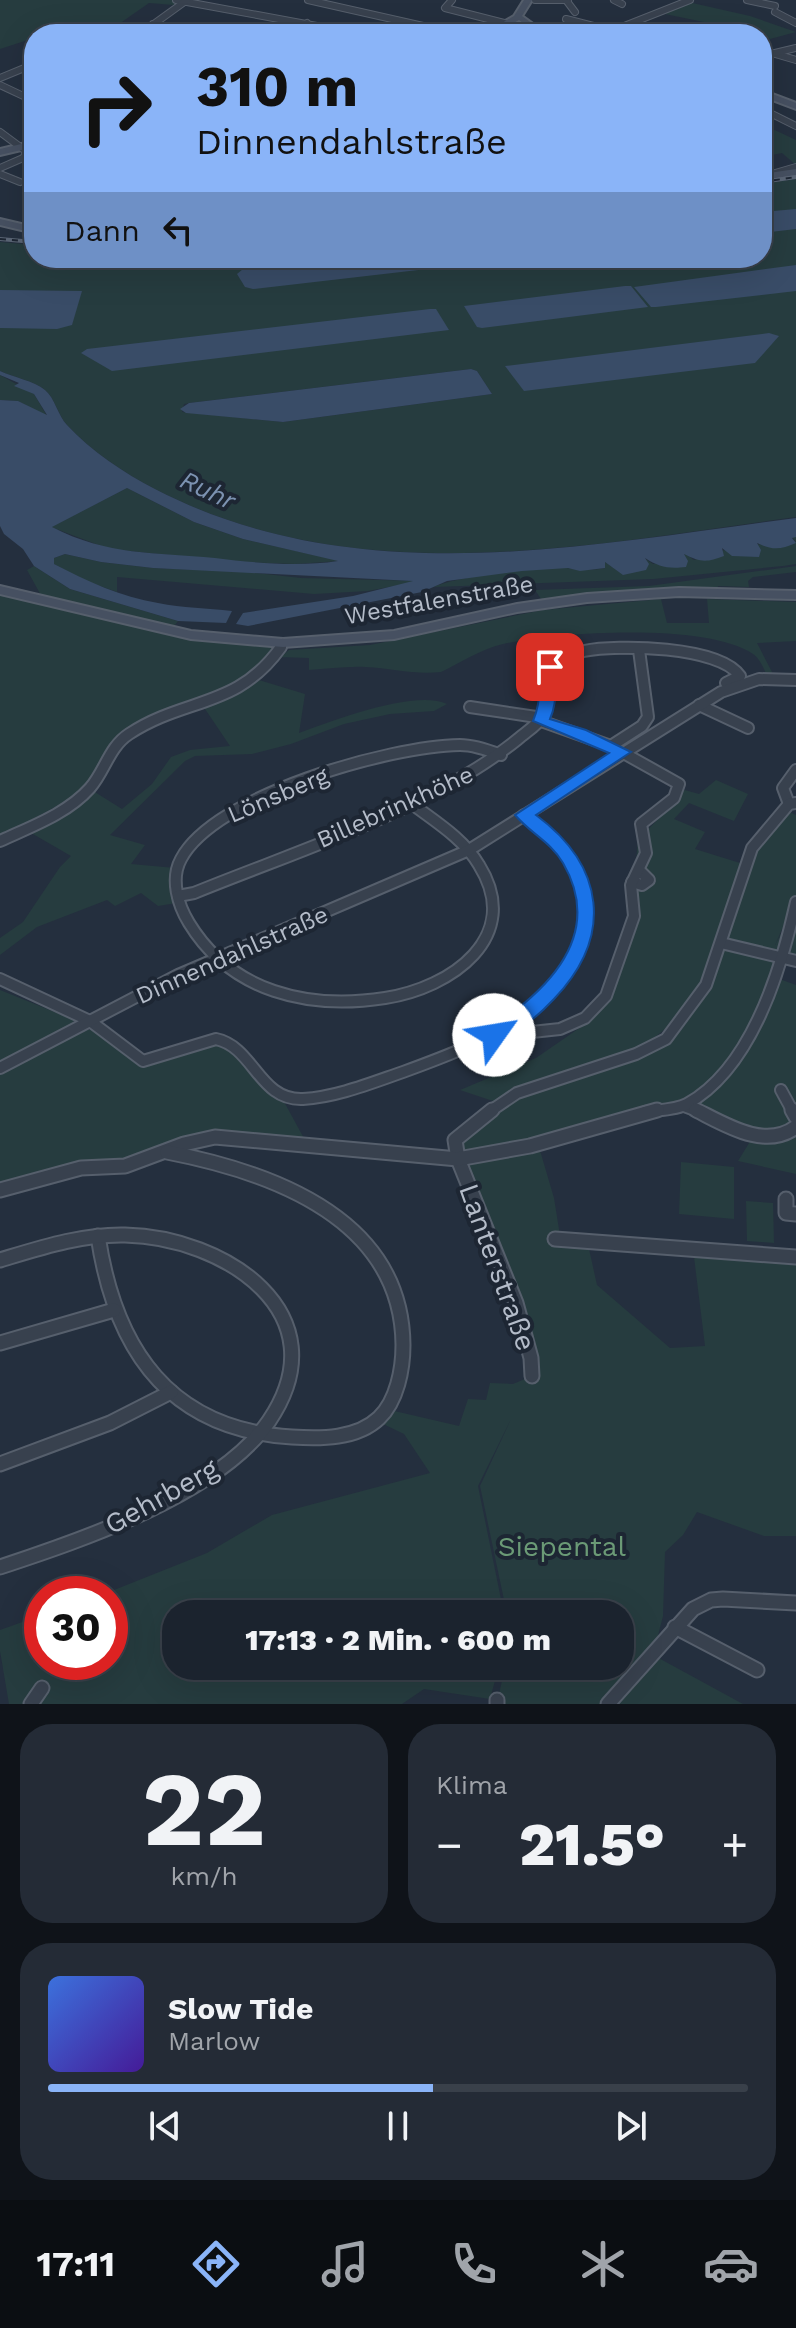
<!DOCTYPE html>
<html lang="de">
<head>
<meta charset="utf-8">
<style>
	:root { --surface:#1b232e; --page:#242b36; --text:#f1f3f6; --muted:#a0a4aa; --line:#39404a; --accent:#8ab4f8 }
	body { margin:0; font-family:"Work Sans",sans-serif; background:var(--page); color:var(--text); height:100vh; display:flex; flex-direction:column; font-size:30px; white-space:nowrap }
	* { box-sizing:border-box; margin:0 }
	p { font-size:26px; color:var(--muted) }
	.icon { flex:none; width:44px; height:44px; fill:none; stroke:currentColor; stroke-width:2; stroke-linecap:round; stroke-linejoin:round }
	.map { position:relative; height:1704px; overflow:hidden }
	.panel { display:flex; flex-direction:column; gap:20px; padding:20px; background:#0f1319; flex:1 }
	.panel>* { flex:none }
	.banner { position:absolute; left:24px; top:24px; width:748px; height:244px; border-radius:32px; box-shadow:0 8px 32px #0002,0 0 0 2px var(--line); background:#8ab4f8; color:#111; overflow:hidden }
	.speed { position:absolute; left:24px; top:1576px; display:flex; gap:16px; font-size:40px; font-weight:700; text-align:center }
	.speed>* { display:grid; place-content:center; width:104px; height:104px; border-radius:50%; background:var(--surface); box-shadow:0 8px 32px #0002,0 0 0 2px var(--line); line-height:1 }
	.speed .limit { border:12px solid #d22; background:#fff; color:#111 }
	.pin { position:absolute; display:grid; place-items:center; width:68px; height:68px; color:#fff; margin:-34px; border-radius:16px; box-shadow:0 4px 12px #0006 }
	.me { position:absolute; width:88px; margin:-44px; rotate:58deg; stroke-linejoin:round; filter:drop-shadow(0 0 6px #0008) }
	.turn { display:flex; align-items:center; gap:28px; height:168px; padding:0 40px; font-size:36px }
	.turn .icon { width:104px; height:104px; stroke-width:2.5 }
	.turn b { display:block; font-size:56px; line-height:68px }
	.then { display:flex; align-items:center; height:76px; padding:0 40px; background:#0003; gap:16px; font-size:30px }
	.big { font-size:60px; font-weight:800; line-height:1.1 }
	.panel .tile { flex:1; display:flex; flex-direction:column; justify-content:center; gap:12px; min-width:0; padding:0 28px; border-radius:32px; background:var(--page) }
	.panel .dial { align-items:center; gap:0 }
	.dial b { font-size:104px; line-height:1 }
	.song { display:flex; align-items:center; gap:24px }
	.cover { width:96px; height:96px; border-radius:12px; background:linear-gradient(135deg,hsl(220 70% 55%),hsl(260 70% 35%)) }
	.played { height:8px; border-radius:4px; background:linear-gradient(90deg,var(--accent) 55%,var(--line) 55%) }
	.keys { display:flex; justify-content:space-around; direction:ltr }
	.heat { display:flex; justify-content:space-between; align-items:center; font-size:44px; direction:ltr }
	.panel .tiles { flex:1; display:grid; gap:20px; grid-template-columns:1fr 1fr }
	.tile:last-child { grid-column:span 2 }
	.trip { position:absolute; left:162px; top:1600px; width:472px; height:80px; border-radius:32px; background:var(--surface); box-shadow:0 8px 32px #0002,0 0 0 2px var(--line); font-weight:800; line-height:80px; text-align:center }
	.tabs { display:flex; height:128px; justify-content:space-around; align-items:center; background:#0b0e12; color:var(--muted) }
	.tabs .icon { width:56px; height:56px }
	.tabs .current { color:var(--accent) }
	.tabs b { font-size:36px; color:var(--text) }
	.map>svg:first-child { display:block }
	.green { fill:#263c3f; fill-rule:evenodd }
	.water { fill:#394c67; fill-rule:evenodd }
	.lines { fill:none; stroke-linecap:round; stroke-linejoin:round }
	.street-far3-casing { stroke:#565f6c; stroke-width:8 }
	.street-far2-casing { stroke:#565f6c; stroke-width:11 }
	.street-far1-casing { stroke:#565f6c; stroke-width:14 }
	.street-casing { stroke:#565f6c; stroke-width:17 }
	.secondary-casing { stroke:#565f6c; stroke-width:4 }
	.street-far3 { stroke:#38414e; stroke-width:6 }
	.street-far2 { stroke:#38414e; stroke-width:8 }
	.street-far1 { stroke:#38414e; stroke-width:10 }
	.street { stroke:#38414e; stroke-width:13 }
	.secondary { fill:#465061; fill-rule:evenodd }
	.rail-casing { stroke:#5a6575; stroke-width:4 }
	.rail { stroke:#1d2633; stroke-width:2; stroke-dasharray:6; stroke-linecap:butt }
	.route { fill:#1a73e8; stroke:#114b97; stroke-width:2 }
	.labels { text-anchor:middle; stroke-width:8; stroke-linejoin:round; paint-order:stroke }
	.street-label { font-size:24px; fill:#b4bcc9; stroke:#1d2633 }
	.water-label { font-size:26px; font-style:italic; fill:#7c92b1; stroke:#1d2633 }
	.near-street-label { font-size:28px; fill:#b4bcc9; stroke:#1d2633 }
	.near-park-label { font-size:28px; fill:#6b9a76; stroke:#1d2633 }
</style>
</head>
<body>
<div class="map">
<svg width="796" height="1704" viewBox="0 0 796 1704">
	<rect width="100%" height="100%" fill="#242f3e"/>
	<!-- green -->
	<g class="green">
		<path d="M0 0H182L173 5 149 3 106 33 34 34V38L0 49Z"/>
		<path d="M688 2 750 16 796 32 770 39 762 34 660 13Z"/>
		<path d="M762 124 796 140V165L782 153 762 157 765 141Z"/>
		<path d="M796 179V517C583 546 356 593 155 489 124 473 91 451 67 425 58 416 55 398 45 390 34 381 13 377 0 371V242L34 245V258H762V184ZM471 369 477 371 492 394 283 422 182 412 184 404 189 403Z"/>
		<path d="M0 375 34 394 47 416 18 401 0 400Z"/>
		<path d="M127 488 194 522 243 539 340 561 295 564 240 562 307 567V570L215 564 230 561 109 549 51 527Z"/>
		<path d="M792 537H796V564L783 566 653 579 434 587C454 577 543 566 567 568 581 569 590 571 605 568V562L621 573 644 558 653 564 686 554 694 560C728 546 759 543 796 542Z"/>
		<path d="M65 554 101 562 153 568 248 572 301 578 420 581 368 591 314 594 117 577V592L83 580 54 564V558Z"/>
		<path d="M34 566 70 589 178 621 171 630 283 643 252 678 305 694 299 733C332 721 415 689 447 704L434 711 390 714 344 724 291 744 252 754 195 756 185 761 110 835 145 845 131 864 175 868 176 903 158 906 141 893 115 906 107 900 37 927 0 955V938L23 922 60 867 71 856 26 830 90 789 122 809 152 784 171 757 190 750 230 746 203 706 123 737 88 789 0 837V590L43 599 27 570Z"/>
		<path d="M796 566V572L753 577 748 581 749 587 718 586 717 592 543 602 535 590 649 586Z"/>
		<path d="M661 599 667 623H709L707 599 796 602V641L757 643 772 672 770 677 739 680 766 674C764 668 759 658 753 654 706 622 557 632 503 644 481 649 460 663 441 672 414 675 391 668 366 667 347 666 327 669 309 670V658L279 657 270 670H265L289 650 370 645 543 610Z"/>
		<path d="M716 780 748 794 734 821 689 803 674 819 705 832 695 849 740 863 704 983 671 1024 648 1043 496 1102 460 1090 536 1058 591 1020 605 994 632 908 638 839 678 800 681 789 699 794Z"/>
		<path d="M787 811 796 815V898L775 945 796 906V960L781 956 774 977 796 985V1174L738 1161 751 1140 685 1109H673L539 1147 554 1198 562 1248 589 1249 597 1285 670 1348 705 1346 694 1257 796 1265V1536H764L697 1512 683 1535 665 1552 663 1616 653 1655 743 1704H497L505 1666H620V1614H507L480 1486 511 1419 478 1486 504 1614H176V1666H499L490 1699 424 1689 402 1704H9L0 1651V1630L42 1615V1662H110V1594H104L207 1553 272 1515 430 1473 404 1434 379 1422 390 1410 459 1426 468 1399 486 1400 490 1383 513 1384 532 1376 534 1365 455 1145 466 1131 530 1092 654 1048 682 1029 710 985 757 847Z"/>
		<path d="M0 990 72 1019 74 1022 70 1029 0 1063Z"/>
		<path d="M85 1030H92L138 1064 212 1039 225 1042 282 1098 306 1142 232 1136 128 1164 0 1186V1075Z"/>
		<path d="M681 1162 734 1167V1219L679 1214Z"/>
		<path d="M746 1201 773 1203 774 1243 747 1241Z"/>
	</g>
	<!-- water -->
	<g class="water">
		<path d="M796 209V229L762 233V212Z"/>
		<path d="M342 258H448L453 266 253 289 245 287 237 274 243 269Z"/>
		<path d="M796 265V291L656 307H651L634 287Z"/>
		<path d="M625 286H631L648 307 482 328 477 327 464 306Z"/>
		<path d="M0 290 82 291 72 325 57 329 0 328Z"/>
		<path d="M430 309H436L449 330 112 371 81 353 87 349Z"/>
		<path d="M769 333 779 336 755 363 524 391 505 366Z"/>
		<path d="M471 369 477 371 492 394 283 422 186 413 180 409 189 403Z"/>
		<path d="M0 371C13 377 34 381 45 390 55 398 58 416 67 425 91 451 124 473 155 489 356 593 583 546 796 518V537L792 538 796 543C780 550 772 550 757 543L761 550 759 557 732 556 722 548 724 556C706 563 700 562 684 554L688 561 686 567C668 569 659 567 645 558L649 564 646 570 623 575 605 562V568L580 571 568 568 522 571 447 581 422 592 248 626 236 624 243 613 353 596 413 581 153 568 101 562 65 554 54 558V564C87 581 121 597 158 603 183 608 207 608 232 611L226 623 178 621 70 589 34 566 23 549 4 534 0 526V400L18 401 47 415 34 394 14 386 19 383 0 375ZM127 488 194 522 243 539 338 561C298 567 255 563 215 558 155 552 108 556 52 527Z"/>
	</g>
	<g class="lines">
		<!-- street-far3 casing -->
		<g class="street-far3-casing">
			<g id="street-far3">
				<path d="M176 0 360 34"/>
				<path d="M308 0 432 28 423 34"/>
				<path d="M452 0 445 8 508 24"/>
				<path d="M535 0H568"/>
				<path d="M566 0 575 12"/>
				<path d="M614 0 622 4"/>
				<path d="M747 0 775 6"/>
				<path d="M775 12 796 23"/>
				<path d="M566 19 613 31"/>
				<path d="M153 24 202 34"/>
				<path d="M685 29 705 34"/>
				<path d="M140 34 187 0"/>
				<path d="M290 34 307 23"/>
				<path d="M604 34 690 0"/>
				<path d="M762 50 796 60"/>
				<path d="M775 53 796 48"/>
				<path d="M0 78 34 64"/>
				<path d="M0 85 34 101"/>
				<path d="M762 109 796 126"/>
				<path d="M0 132 27 152 23 158 0 168"/>
				<path d="M0 174 20 182"/>
				<path d="M762 177 796 167"/>
			</g>
		</g>
		<!-- street-far2 casing -->
		<g class="street-far2-casing">
			<g id="street-far2">
				<path d="M279 649 283 643"/>
				<path d="M608 649H644"/>
			</g>
		</g>
		<!-- street-far1 casing -->
		<g class="street-far1-casing">
			<g id="street-far1">
				<path d="M699 705 748 728"/>
				<path d="M470 707 543 718"/>
				<path d="M611 746 642 726 648 717 639 650"/>
				<path d="M412 804C436 822 464 839 479 865 524 937 451 988 385 998 308 1010 231 992 189 923 178 905 170 879 181 859 215 795 390 746 460 745 474 745 488 750 501 755"/>
				<path d="M789 804 783 788 796 770"/>
				<path d="M0 841C30 827 67 814 90 788 105 771 109 747 129 734 185 697 237 709 281 647"/>
				<path d="M632 882 642 885 649 880 639 870"/>
				<path d="M178 896 194 893C299 850 430 810 518 739 526 732 539 724 544 715 552 700 547 683 550 667 561 659 571 654 584 651 617 644 720 646 740 676L726 683"/>
				<path d="M721 943 796 961"/>
				<path d="M0 979 90 1021 143 1061 216 1039C254 1047 259 1101 303 1099 337 1097 371 1083 403 1072 480 1044 585 1005 584 908 584 867 557 837 524 815"/>
				<path d="M513 1024 532 1032 560 1029 585 1018 606 996 634 916 631 885 646 853 641 824 674 798 679 784 611 746 541 721"/>
				<path d="M0 1068 178 975 469 850 721 692 759 679 796 680"/>
				<path d="M781 1090 793 1112"/>
				<path d="M684 1106 700 1112"/>
				<path d="M489 1112 517 1093 636 1054 666 1039 706 985 752 848 789 804 796 803"/>
				<path d="M645 1112C658 1110 676 1110 687 1104 752 1068 781 970 796 902"/>
			</g>
		</g>
		<!-- street casing -->
		<g class="street-casing">
			<g id="street">
				<path d="M492 1110 455 1140 458 1159 516 1303 531 1358 532 1376"/>
				<path d="M696 1110C726 1125 765 1150 796 1127"/>
				<path d="M792 1110 796 1117"/>
				<path d="M0 1190 81 1168 125 1166 184 1144 215 1137 458 1159 530 1146 657 1110"/>
				<path d="M786 1199V1213L796 1214"/>
				<path d="M98 1236C115 1350 170 1430 292 1437 321 1439 357 1439 379 1418 397 1401 403 1369 403 1345 402 1218 271 1172 167 1152"/>
				<path d="M555 1239 796 1257"/>
				<path d="M0 1260C40 1248 82 1234 125 1235 224 1237 342 1313 269 1421 219 1494 82 1540 0 1567"/>
				<path d="M0 1343 114 1310"/>
				<path d="M0 1464 110 1423 171 1392"/>
				<path d="M675 1627 757 1670"/>
				<path d="M497 1700V1704"/>
				<path d="M31 1704 42 1688"/>
				<path d="M608 1704 693 1609 711 1600 723 1599 796 1603"/>
			</g>
		</g>
		<!-- secondary casing -->
		<g class="secondary-casing">
			<g id="secondary">
				<path d="M524 0H532L522 16 547 34H538L519 20 493 34H483L514 16Z"/>
				<path d="M762 90 796 103V109L762 96Z"/>
				<path d="M34 141V147L0 155V149Z"/>
				<path d="M796 169V175L762 180V174Z"/>
				<path d="M0 219 34 227V233L0 225Z"/>
				<path d="M0 586 191 631 283 639 394 631 517 604 587 594 679 588 796 591V599L679 596 587 602 517 612 394 639 283 647 191 639 0 594Z"/>
			</g>
		</g>
		<!-- street-far3 -->
		<use href="#street-far3" class="street-far3"/>
		<!-- street-far2 -->
		<use href="#street-far2" class="street-far2"/>
		<!-- street-far1 -->
		<use href="#street-far1" class="street-far1"/>
		<!-- street -->
		<use href="#street" class="street"/>
		<!-- secondary -->
		<use href="#secondary" class="secondary"/>
		<!-- rail casing -->
		<g class="rail-casing">
			<g id="rail">
				<path d="M762 182 796 177"/>
				<path d="M0 239 34 242"/>
			</g>
		</g>
		<!-- rail -->
		<use href="#rail" class="rail"/>
	</g>
	<!-- route -->
	<path class="route" d="M550 662 558 667C554 686 558 701 550 719L586 730 631 752 536 815C605 866 614 936 554 999 538 1016 516 1035 494 1041L484 1035 487 1030C544 994 606 937 563 863 551 842 530 833 515 815L609 753 533 721C542 700 537 689 542 667Z"/>
	<g class="labels">
		<!-- street labels -->
		<g class="street-label">
			<text transform="translate(439 600) rotate(-10)" y="8">Westfalenstraße</text>
			<text transform="translate(278 795) rotate(-23)" y="8">Lönsberg</text>
			<text transform="translate(395 807) rotate(-24)" y="8">Billebrinkhöhe</text>
			<text transform="translate(232 955) rotate(-24)" y="8">Dinnendahlstraße</text>
		</g>
		<!-- water labels -->
		<g class="water-label">
			<text transform="translate(208 490) rotate(25)" y="9">Ruhr</text>
		</g>
		<!-- near-street labels -->
		<g class="near-street-label">
			<text transform="translate(498 1267) rotate(70)" y="10">Lanterstraße</text>
			<text transform="translate(161 1496) rotate(-29)" y="10">Gehrberg</text>
		</g>
		<!-- near-park labels -->
		<g class="near-park-label">
			<text x="562" y="1556">Siepental</text>
		</g>
	</g>
</svg>
<div class="speed"><div class="limit">30</div></div>
<div class="pin" style="left:550px;top:667px;background:#d93025"><svg class="icon" aria-label="arrive" viewBox="0 0 24 24"><path d="M6 21V4h12l-3 4 3 4H6"/></svg></div>
<svg class="me" style="left:494px;top:1035px" viewBox="-20 -20 40 40"><circle r="19" fill="#fff"/><path d="M0-13L10 11 0 6-10 11z" fill="#1a73e8"/></svg>
<div class="trip">17:13 · 2 Min. · 600 m</div>
<div class="banner">
<div class="turn"><svg class="icon" aria-label="right" viewBox="0 0 24 24"><path d="M7 20v-9h11M14 6l5 5-5 5"/></svg><div><b>310 m</b>Dinnendahlstraße</div></div>
<div class="then">Dann<svg class="icon" aria-label="left" viewBox="0 0 24 24"><path d="M17 20v-9H6M10 6l-5 5 5 5"/></svg></div>
</div>
</div>
<section class="panel">
<div class="tiles">
<div class="tile dial"><b>22</b><p>km/h</p></div>
<div class="tile"><p>Klima</p>
<div class="heat"><a>−</a><b class="big">21.5°</b><a>+</a></div>
</div>
<div class="tile">
<div class="song"><i class="cover"></i><div><b>Slow Tide</b><p>Marlow</p></div></div>
<div class="played"></div>
<div class="keys"><svg class="icon" aria-label="previous" viewBox="0 0 24 24"><path d="M18 5L8 12l10 7zM5 5v14"/></svg><svg class="icon" aria-label="pause" viewBox="0 0 24 24"><path d="M8 5v14M16 5v14"/></svg><svg class="icon" aria-label="next" viewBox="0 0 24 24"><path d="M6 5l10 7-10 7zM19 5v14"/></svg></div>
</div>
</div>
</section>
<nav class="tabs">
<b>17:11</b>
<svg class="icon current" aria-label="directions" viewBox="0 0 24 24"><path d="M12 3l9 9-9 9-9-9zM9 14v-3h6M13 9l2 2-2 2"/></svg>
<svg class="icon" aria-label="music" viewBox="0 0 24 24"><path d="M9 18V5l10-2v13"/><circle cx="6" cy="18" r="3"/><circle cx="16" cy="16" r="3"/></svg>
<svg class="icon" aria-label="phone" viewBox="0 0 24 24"><path d="M5 4h4l2 5-3 2q2 4 5 5l2-3 5 2v4C11 20 4 13 5 4z"/></svg>
<svg class="icon" aria-label="climate" viewBox="0 0 24 24"><path d="M12 3v18M4 7l16 10M4 17L20 7"/></svg>
<svg class="icon" aria-label="car" viewBox="0 0 24 24"><path d="M5 17H2v-5l4-1 3-4h7l3 4 3 1v5h-3M9 17h6M6 11h13"/><circle cx="7" cy="17" r="2"/><circle cx="17" cy="17" r="2"/></svg>
</nav>
</body>
</html>
